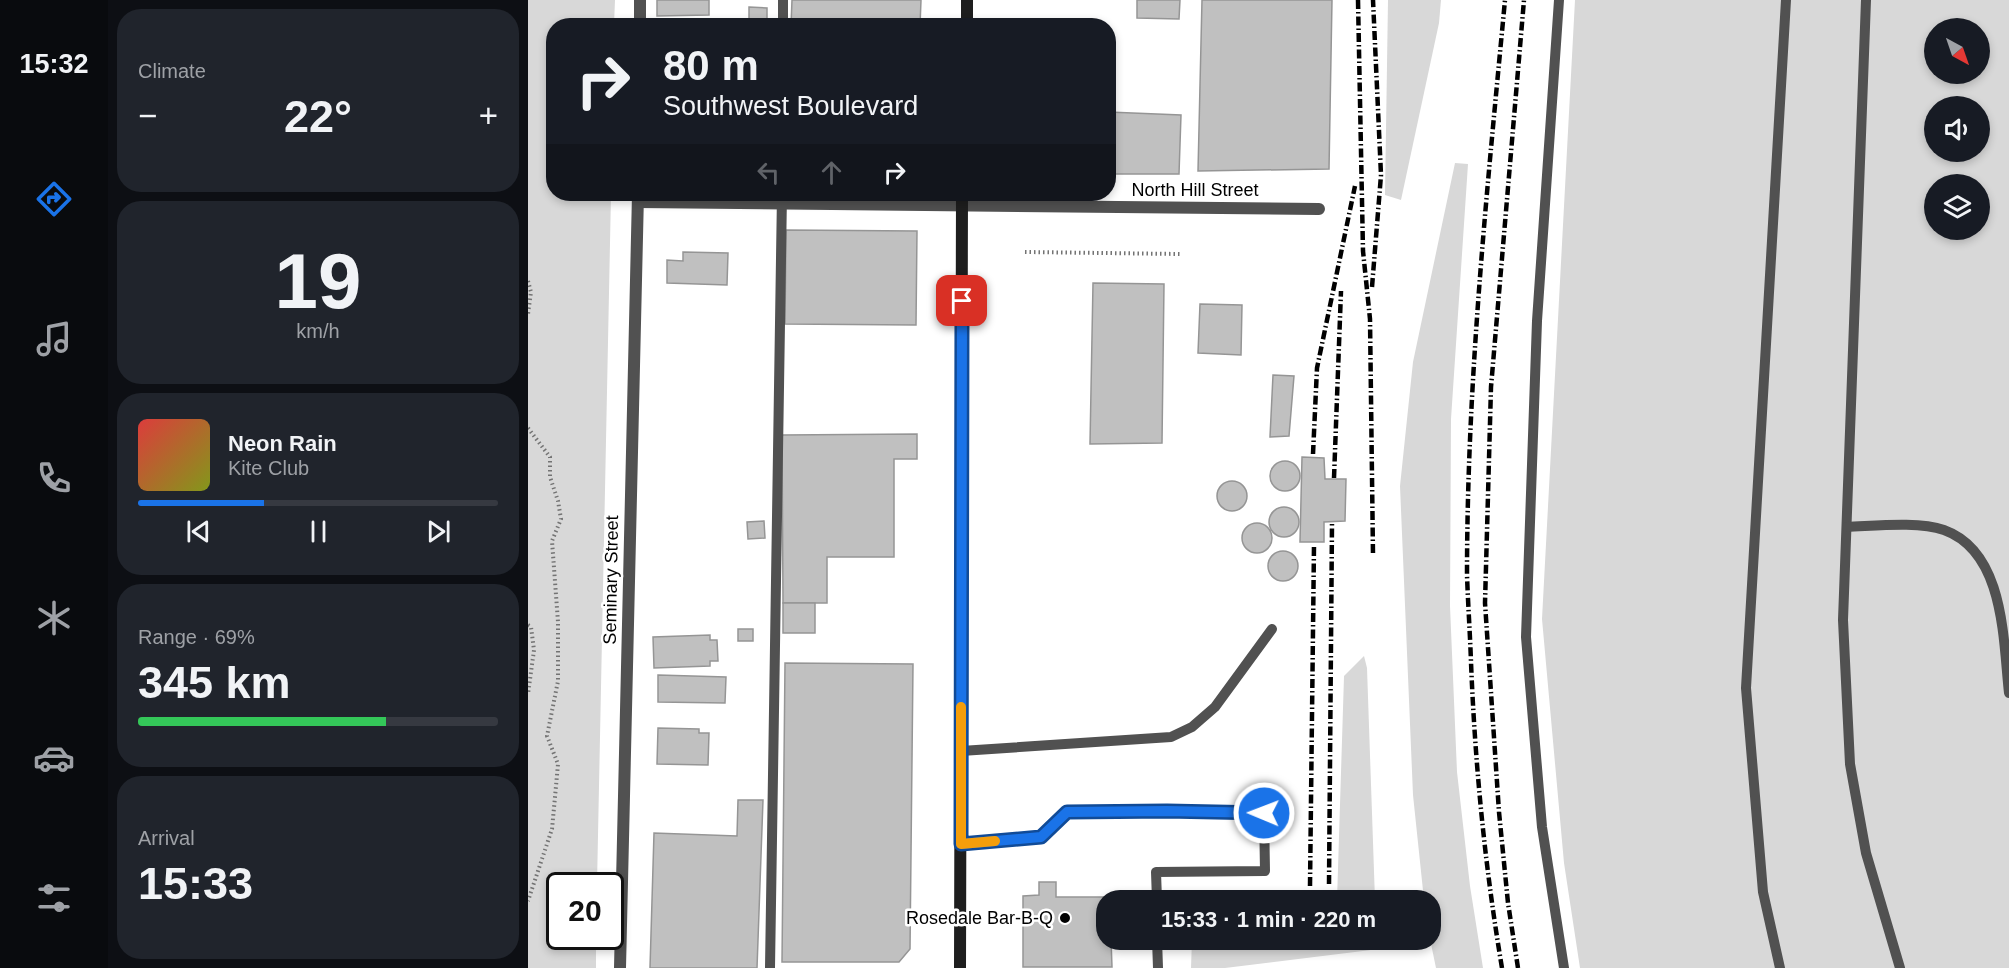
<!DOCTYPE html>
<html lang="en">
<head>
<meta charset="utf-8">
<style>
	:root { --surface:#171b24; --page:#20242c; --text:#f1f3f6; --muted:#9ea1a6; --line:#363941; --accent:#1a73e8 }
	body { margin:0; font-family:Helvetica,sans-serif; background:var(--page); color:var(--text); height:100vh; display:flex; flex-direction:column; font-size:22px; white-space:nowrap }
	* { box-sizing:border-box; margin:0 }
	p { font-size:20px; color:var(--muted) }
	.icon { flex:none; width:33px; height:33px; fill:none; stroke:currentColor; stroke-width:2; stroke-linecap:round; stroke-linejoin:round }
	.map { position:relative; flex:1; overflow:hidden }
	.sheet { display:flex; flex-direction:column; gap:9px; padding:9px; background:#0d0f14; width:420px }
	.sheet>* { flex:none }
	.guide { position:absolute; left:18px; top:18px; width:570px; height:183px; border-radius:24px; box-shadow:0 3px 9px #0003; background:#171b24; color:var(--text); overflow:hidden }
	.needle { width:39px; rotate:140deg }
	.fabs { position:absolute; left:1396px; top:18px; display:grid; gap:12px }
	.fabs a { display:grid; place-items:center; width:66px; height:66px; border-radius:50%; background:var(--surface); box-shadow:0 3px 9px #0003; font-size:30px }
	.speed { position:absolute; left:18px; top:872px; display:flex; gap:12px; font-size:30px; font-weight:700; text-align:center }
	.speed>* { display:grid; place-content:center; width:78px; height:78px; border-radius:50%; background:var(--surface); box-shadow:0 3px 9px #0003; line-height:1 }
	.speed .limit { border:3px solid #111; border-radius:9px; background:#fff; color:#111 }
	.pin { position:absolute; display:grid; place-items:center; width:51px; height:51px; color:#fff; margin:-26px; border-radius:12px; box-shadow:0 3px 9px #0006 }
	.me { position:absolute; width:66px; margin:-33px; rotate:271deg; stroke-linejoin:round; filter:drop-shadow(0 0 4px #0008) }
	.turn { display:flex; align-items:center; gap:21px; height:126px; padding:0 18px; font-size:27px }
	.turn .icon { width:78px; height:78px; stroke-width:2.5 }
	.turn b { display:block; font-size:42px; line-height:51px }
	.lanes { display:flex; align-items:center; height:57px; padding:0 18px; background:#0003; justify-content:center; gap:30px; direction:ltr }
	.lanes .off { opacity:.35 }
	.big { font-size:45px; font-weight:600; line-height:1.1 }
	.sheet .card { flex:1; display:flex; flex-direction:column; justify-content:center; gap:9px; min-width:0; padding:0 21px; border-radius:24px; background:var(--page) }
	.sheet .dial { align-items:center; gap:0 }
	.dial b { font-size:78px; line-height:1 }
	.song { display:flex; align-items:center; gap:18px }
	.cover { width:72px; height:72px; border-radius:9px; background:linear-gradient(135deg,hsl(0 70% 55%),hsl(70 70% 35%)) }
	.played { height:6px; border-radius:3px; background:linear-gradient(90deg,var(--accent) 35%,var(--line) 35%) }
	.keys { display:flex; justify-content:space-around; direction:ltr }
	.heat { display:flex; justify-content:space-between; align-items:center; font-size:33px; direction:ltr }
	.charge { height:9px; border-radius:4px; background:linear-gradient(90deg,#34c759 69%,var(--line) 0) }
	.trip { position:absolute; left:568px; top:890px; width:345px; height:60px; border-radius:24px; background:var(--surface); box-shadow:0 3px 9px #0003; font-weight:600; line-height:60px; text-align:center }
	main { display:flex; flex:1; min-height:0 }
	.tab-bar { display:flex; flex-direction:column; width:108px; justify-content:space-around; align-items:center; background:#090b0e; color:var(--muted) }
	.tab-bar .icon { width:42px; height:42px }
	.tab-bar .selected { color:var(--accent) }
	.tab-bar b { font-size:27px; color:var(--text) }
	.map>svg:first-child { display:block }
	.green { fill:#d8d8d8; fill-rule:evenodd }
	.building { fill:#c0c0c0; stroke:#959595; stroke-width:1.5 }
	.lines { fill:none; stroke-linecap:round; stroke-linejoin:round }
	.path { stroke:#737373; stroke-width:4; stroke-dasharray:1.5 3; stroke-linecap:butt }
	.service { stroke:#515151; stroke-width:10 }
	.minor { stroke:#515151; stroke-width:12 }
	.secondary { stroke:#1e1e1e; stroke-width:12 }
	.rail { stroke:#000; stroke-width:4.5; stroke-dasharray:9 3 1.5 3; stroke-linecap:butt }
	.route-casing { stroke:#114b97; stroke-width:15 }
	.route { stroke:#1a73e8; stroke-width:10 }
	.slow { stroke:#f59e0b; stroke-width:10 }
	.poi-dot { fill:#000; stroke:#fff; stroke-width:2 }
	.labels { text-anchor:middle; stroke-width:5; stroke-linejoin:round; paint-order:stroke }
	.street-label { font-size:18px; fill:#000; stroke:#fff }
	.poi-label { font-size:18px; fill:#000; stroke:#fff; text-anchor:end }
</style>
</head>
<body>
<main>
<nav class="tab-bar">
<b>15:32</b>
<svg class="icon selected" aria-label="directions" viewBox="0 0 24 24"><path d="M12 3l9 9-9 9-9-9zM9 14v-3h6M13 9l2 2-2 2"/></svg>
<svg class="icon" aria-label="music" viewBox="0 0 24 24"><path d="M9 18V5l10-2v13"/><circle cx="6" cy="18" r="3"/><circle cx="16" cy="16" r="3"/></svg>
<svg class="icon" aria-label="phone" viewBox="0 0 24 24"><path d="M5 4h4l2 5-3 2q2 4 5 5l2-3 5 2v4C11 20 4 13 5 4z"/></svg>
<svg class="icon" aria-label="climate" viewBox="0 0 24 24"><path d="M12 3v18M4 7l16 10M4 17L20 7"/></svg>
<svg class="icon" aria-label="car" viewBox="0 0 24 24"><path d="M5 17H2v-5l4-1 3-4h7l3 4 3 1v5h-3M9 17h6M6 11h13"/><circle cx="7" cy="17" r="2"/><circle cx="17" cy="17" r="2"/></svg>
<svg class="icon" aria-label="filters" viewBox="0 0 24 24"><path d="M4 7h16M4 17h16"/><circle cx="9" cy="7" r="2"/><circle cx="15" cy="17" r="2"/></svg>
</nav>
<section class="sheet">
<div class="card"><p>Climate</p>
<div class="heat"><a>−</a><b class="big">22°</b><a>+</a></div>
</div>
<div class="card dial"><b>19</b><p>km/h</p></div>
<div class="card">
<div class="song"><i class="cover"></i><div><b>Neon Rain</b><p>Kite Club</p></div></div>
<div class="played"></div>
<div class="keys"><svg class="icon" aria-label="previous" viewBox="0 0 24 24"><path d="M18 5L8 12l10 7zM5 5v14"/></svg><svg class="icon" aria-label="pause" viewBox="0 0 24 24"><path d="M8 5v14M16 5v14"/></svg><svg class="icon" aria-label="next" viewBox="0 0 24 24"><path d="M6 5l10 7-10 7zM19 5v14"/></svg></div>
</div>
<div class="card"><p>Range · 69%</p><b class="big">345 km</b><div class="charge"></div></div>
<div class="card"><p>Arrival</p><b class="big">15:33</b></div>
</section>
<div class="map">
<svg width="1481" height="968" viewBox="0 0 1481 968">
	<rect width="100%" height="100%" fill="#fff"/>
	<!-- green -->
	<g class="green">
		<path d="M0 0H87L86 25 26 26V194H83L69 885H32V936H68V968H0Z"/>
		<path d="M860 0H913L911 23 873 200 857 195Z"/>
		<path d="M1047 0H1481V968H1052L1036 863 1014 619ZM1407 28H1452V74H1407ZM1407 106H1452V152H1407ZM1407 184H1452V230H1407Z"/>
		<path d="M927 163 940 164 923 419 922 606 929 772 942 886 955 968H908L902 939 903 900H896L885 795 872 486 885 362Z"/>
		<path d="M836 656 839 668 847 900H809L816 676Z"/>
		<path d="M664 939H850L851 949 697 968H663Z"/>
	</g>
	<!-- building -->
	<g class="building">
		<path d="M129 0H181V15L129 16Z"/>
		<path d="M264 0H393L392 26H263Z"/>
		<path d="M609 0H652L651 19 609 18Z"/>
		<path d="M674 0H804L801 169 670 171Z"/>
		<path d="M221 7 239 8V20H221Z"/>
		<path d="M184 22V26H135V23Z"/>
		<path d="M580 112 653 115 651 174H580Z"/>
		<path d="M258 230 389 231 388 325 257 324Z"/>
		<path d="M155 252 200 253 199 285 139 283V260L155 261Z"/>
		<path d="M565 283 636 284 634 443 562 444Z"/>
		<path d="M672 304 714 305 713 355 670 353Z"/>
		<path d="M745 375 766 376 761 436 742 437Z"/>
		<path d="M389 434V459H366V557H299V603H255L254 435Z"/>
		<path d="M774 457 796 458 797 479H818L817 521 796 522V542H772Z"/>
		<circle cx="757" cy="476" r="15"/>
		<circle cx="704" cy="496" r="15"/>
		<circle cx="756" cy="522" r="15"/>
		<path d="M236 521 237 538 220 539 219 522Z"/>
		<circle cx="729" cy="538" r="15"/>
		<circle cx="755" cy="566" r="15"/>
		<rect x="255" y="603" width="32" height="30"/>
		<rect x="210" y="629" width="15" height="12"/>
		<path d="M182 635V640H189L190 661H182V666L126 668 125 637Z"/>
		<path d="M257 663 385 664 382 949 371 962H254Z"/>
		<path d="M130 675 198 677 197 703 130 702Z"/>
		<path d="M130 728 171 729V733H181L180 765 129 764Z"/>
		<path d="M210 800H235L229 968H122L126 833 209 836Z"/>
		<path d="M511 882H528V897H578V939H583L584 967H495V896L511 895Z"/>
	</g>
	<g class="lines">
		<!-- path -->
		<g class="path">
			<path d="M497 252 652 254"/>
			<path d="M0 281 3 292 0 314"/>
			<path d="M0 428 22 457V477L30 501 33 519 24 541 30 622V681L19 736 30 764 27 797 24 829 0 901"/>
			<path d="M0 625 3 627 6 650 0 694"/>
		</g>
		<!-- service -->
		<g class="service">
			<path d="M1031 0 1009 321 998 637 1014 827 1036 968"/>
			<path d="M1338 0 1315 620 1322 764 1338 853 1372 968"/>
			<path d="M255 26V0"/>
			<path d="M1319 527C1347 526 1390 521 1416 530 1477 552 1475 640 1481 693"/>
			<path d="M433 751 643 737 664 727 687 707 744 629"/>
			<path d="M433 844 513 836 539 812 639 811 736 813 737 871 628 872 629 900"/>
			<path d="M629 939 630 968"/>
			<path d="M242 968 254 194"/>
			<path d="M1252 968 1235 892 1218 688 1258 0"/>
		</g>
		<!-- minor -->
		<g class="minor">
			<path d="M112 26V0"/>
			<path d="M110 202 791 209"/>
			<path d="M92 968 110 194"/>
		</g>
		<!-- secondary -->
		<g class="secondary">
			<path d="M439 26V0"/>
			<path d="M432 968 434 194"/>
		</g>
		<!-- rail -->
		<g class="rail">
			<path d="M830 0 835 251 842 319 845 555"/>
			<path d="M844 287 853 175 845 0"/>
			<path d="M785 454 789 368 827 186"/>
			<path d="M806 478 813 291"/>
			<path d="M801 884 804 523"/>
			<path d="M782 886 786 545"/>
			<path d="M974 968C957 867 947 765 943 662 942 633 940 604 939 575 939 382 959 191 977 0"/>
			<path d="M990 968 980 903 971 812 957 603 963 387 996 0"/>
		</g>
	</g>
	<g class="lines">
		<!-- route casing -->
		<g class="route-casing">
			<path id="route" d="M434 301 433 844 513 837 539 812 639 811 736 813"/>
		</g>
		<!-- route -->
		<use href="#route" class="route"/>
		<!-- slow -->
		<path class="slow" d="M433 707V844L467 841"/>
	</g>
	<!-- markers -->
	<circle class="poi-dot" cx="537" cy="918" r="6"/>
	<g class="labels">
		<!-- street labels -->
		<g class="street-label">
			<text x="667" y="196">North Hill Street</text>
			<text transform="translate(83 580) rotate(-89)" y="6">Seminary Street</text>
		</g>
		<!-- poi labels -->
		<g class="poi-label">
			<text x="525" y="924">Rosedale Bar-B-Q</text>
		</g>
	</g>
</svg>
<div class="fabs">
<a><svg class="needle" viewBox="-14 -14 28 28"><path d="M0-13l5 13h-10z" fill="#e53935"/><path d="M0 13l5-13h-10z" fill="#9ea1a6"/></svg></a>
<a><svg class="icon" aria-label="sound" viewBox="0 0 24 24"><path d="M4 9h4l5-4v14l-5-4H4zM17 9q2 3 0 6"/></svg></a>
<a><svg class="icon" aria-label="layers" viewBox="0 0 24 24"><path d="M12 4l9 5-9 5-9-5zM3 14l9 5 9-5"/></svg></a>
</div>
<div class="speed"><div class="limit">20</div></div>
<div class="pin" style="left:434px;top:301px;background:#d93025"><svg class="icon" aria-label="arrive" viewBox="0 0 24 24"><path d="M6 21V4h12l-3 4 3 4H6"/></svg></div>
<svg class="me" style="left:736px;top:813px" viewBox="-20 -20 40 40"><circle r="17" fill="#1a73e8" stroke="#fff" stroke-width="3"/><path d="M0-11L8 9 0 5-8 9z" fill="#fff"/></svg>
<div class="trip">15:33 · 1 min · 220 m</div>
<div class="guide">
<div class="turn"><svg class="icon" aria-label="right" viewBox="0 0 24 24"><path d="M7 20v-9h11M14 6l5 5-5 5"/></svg><div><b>80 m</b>Southwest Boulevard</div></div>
<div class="lanes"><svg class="icon off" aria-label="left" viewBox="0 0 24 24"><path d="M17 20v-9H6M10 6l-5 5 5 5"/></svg><svg class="icon off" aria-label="ahead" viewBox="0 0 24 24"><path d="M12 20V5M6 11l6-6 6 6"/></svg><svg class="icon" aria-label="right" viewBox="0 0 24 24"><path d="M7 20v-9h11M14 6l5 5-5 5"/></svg></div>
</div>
</div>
</main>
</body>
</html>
